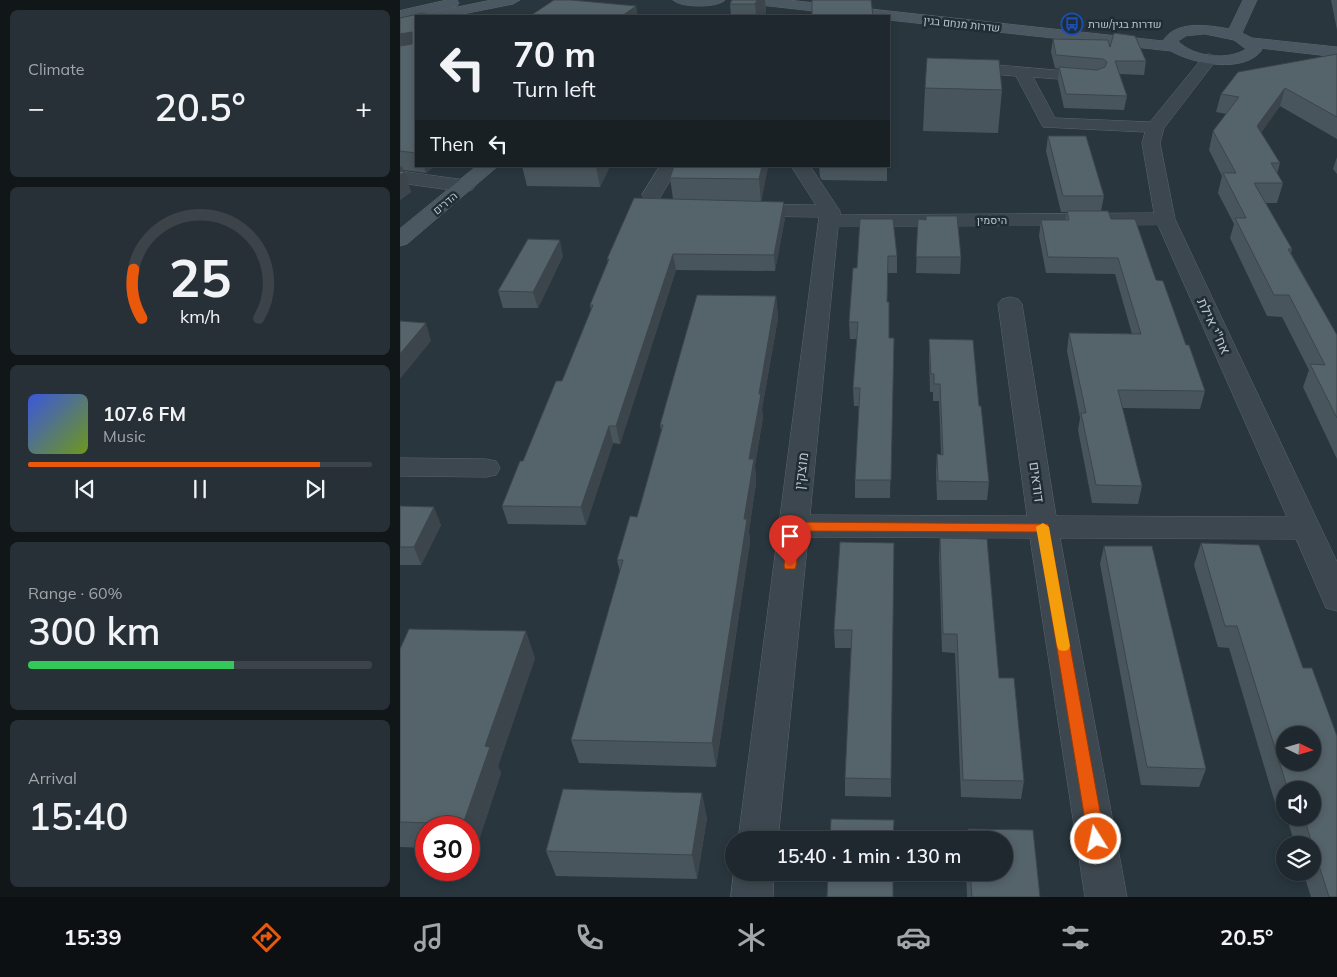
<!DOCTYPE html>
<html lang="en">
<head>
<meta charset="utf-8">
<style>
	:root { --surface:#1f282e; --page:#273036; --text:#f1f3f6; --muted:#a1a6aa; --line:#3c444a; --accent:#ea580c }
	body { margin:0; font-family:Mulish,Heebo,sans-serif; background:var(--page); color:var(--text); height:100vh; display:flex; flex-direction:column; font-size:19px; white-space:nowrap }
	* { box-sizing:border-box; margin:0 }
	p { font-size:16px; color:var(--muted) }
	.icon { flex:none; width:28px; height:28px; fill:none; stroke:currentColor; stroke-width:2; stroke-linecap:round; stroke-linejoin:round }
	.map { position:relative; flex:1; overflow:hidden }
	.sheet { display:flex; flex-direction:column; gap:10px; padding:10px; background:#111619; width:400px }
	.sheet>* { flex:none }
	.top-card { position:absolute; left:15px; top:15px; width:475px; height:152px; border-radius:0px; box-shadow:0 2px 8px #0003,0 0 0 1px var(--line); background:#1f282e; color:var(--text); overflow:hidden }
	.needle { width:32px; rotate:95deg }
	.tools { position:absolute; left:876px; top:726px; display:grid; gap:10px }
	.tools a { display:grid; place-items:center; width:45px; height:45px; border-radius:50%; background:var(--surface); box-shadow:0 2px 8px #0003,0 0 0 1px var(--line); font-size:25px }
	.speed { position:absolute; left:15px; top:816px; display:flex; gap:10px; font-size:25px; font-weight:700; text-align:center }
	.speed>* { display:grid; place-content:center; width:65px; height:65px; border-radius:50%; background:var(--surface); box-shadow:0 2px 8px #0003,0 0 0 1px var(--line); line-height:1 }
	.speed .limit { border:8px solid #d22; background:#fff; color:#111 }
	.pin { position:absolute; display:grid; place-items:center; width:42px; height:42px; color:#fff; margin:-51px -21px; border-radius:50% 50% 50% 0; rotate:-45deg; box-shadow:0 0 5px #0007 }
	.pin .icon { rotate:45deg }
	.me { position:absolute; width:55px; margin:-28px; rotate:350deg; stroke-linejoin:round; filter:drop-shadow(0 0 4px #0008) }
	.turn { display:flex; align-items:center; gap:18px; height:105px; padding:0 15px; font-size:22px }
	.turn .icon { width:65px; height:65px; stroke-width:2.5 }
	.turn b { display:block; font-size:35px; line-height:42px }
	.then { display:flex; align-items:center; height:48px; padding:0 15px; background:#0003; gap:10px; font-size:19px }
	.big { font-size:38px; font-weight:600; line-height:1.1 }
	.sheet .card { flex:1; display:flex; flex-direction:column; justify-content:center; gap:8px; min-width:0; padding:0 18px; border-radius:8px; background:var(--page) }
	.sheet .dial { align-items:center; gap:0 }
	.dial svg { height:130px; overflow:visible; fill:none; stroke:var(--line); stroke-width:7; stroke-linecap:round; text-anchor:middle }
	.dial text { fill:var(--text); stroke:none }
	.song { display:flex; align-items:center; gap:15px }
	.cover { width:60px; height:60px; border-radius:8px; background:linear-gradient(135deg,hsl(230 70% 55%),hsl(80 70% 35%)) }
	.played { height:5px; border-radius:2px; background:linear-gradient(90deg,var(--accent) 85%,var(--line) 85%) }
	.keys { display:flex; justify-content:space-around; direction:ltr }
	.heat { display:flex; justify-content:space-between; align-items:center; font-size:28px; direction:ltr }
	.charge { height:8px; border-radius:4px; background:linear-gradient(90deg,#34c759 60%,var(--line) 0) }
	.trip { position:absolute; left:325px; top:831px; width:288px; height:50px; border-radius:25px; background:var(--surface); box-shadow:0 2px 8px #0003,0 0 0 1px var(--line); font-weight:600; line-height:50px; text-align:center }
	.tabs { display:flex; height:80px; justify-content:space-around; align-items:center; background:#0c1012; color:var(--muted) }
	.tabs .icon { width:35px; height:35px }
	.tabs .active { color:var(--accent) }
	.tabs b { font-size:22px; color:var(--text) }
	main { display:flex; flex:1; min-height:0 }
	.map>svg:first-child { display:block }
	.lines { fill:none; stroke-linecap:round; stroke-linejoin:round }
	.street-casing { stroke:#5b656c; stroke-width:1 }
	.secondary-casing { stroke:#5b656c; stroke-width:1 }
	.street { fill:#3d474f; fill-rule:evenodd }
	.secondary { fill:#4b5861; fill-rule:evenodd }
	.wall { fill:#49555c }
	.shaded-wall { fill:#3c454b }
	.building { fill:#55636b; stroke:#3c454b; fill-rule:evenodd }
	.route { fill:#ea580c; stroke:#983908 }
	.slow { fill:#f59e0b }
	.labels { text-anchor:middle; stroke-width:5; stroke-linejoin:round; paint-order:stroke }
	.far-street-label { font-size:11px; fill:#b9c2c9; stroke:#212d34 }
	.far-poi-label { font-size:11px; fill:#b9c2c9; stroke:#212d34; text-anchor:start }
	.street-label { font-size:14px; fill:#b9c2c9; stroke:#212d34 }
</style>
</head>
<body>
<main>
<section class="sheet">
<div class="card"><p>Climate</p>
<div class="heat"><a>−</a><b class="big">20.5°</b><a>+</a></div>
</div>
<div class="card dial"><svg viewBox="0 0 100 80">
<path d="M14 69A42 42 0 1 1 86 69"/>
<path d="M14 69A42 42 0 0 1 9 39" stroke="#ea580c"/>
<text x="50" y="56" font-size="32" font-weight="700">25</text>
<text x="50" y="72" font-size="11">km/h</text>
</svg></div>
<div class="card">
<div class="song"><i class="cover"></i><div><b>107.6 FM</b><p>Music</p></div></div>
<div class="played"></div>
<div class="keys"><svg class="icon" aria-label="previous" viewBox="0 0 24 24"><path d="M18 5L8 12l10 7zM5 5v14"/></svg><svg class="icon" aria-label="pause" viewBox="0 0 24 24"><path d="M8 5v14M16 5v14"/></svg><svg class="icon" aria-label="next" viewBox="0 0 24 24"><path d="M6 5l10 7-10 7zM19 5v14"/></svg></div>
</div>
<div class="card"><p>Range · 60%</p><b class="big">300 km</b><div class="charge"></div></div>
<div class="card"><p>Arrival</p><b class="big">15:40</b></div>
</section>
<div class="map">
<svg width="937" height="897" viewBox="0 0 937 897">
	<rect width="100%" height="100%" fill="#29363e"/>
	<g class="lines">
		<!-- street casing -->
		<g class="street-casing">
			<g id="street">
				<path d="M809 54 814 56 817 59 764 128 760 143 775 219 937 562V611L926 608 896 539 660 538 727 897H685L630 538 408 537 378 840H338L419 217 347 216 340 214 337 210 340 206 347 204 416 205 391 166H410L440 211V215L754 213 742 143 745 132 643 127 616 76 562 72 556 70 554 67 556 64 562 62 701 74 703 77 701 80 695 82 633 77 655 118 750 122 804 56ZM758 225 887 517 656 516 622 304 618 299 610 297 602 299 598 304 627 516 410 515 438 227Z"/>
				<path d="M260 166H279L259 199 252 201 245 199 242 195Z"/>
				<path d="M0 171 65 180 72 182 75 186 72 190 65 192 0 183Z"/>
				<path d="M0 458 86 459 96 461 100 468 96 475 86 477 0 476Z"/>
				<path d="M334 872H374L373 897H331Z"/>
			</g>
		</g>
		<!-- secondary casing -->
		<g class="secondary-casing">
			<g id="secondary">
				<path d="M47 0H57L59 3 57 6 0 19V11Z"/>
				<path d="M92 0H120L113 4 53 16H26L28 13 33 12Z"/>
				<path d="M273 0H325C318 8 280 8 273 0Z"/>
				<path d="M344 0H388L763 41C775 20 809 25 829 29L843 0H857L842 33 852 38 937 47V57L860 48 862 50C844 74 793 64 771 51L489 20V16H459L351 4ZM805 34 834 40 846 49C828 61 793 57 778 41L786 36Z"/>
				<path d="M77 166H98L7 244 0 246V229Z"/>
			</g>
		</g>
		<!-- street -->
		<use href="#street" class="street"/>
		<!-- secondary -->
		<use href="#secondary" class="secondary"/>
	</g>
	<!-- wall -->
	<g class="wall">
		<path d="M332 0H365L366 12 364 16H331L330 4Z"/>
		<path d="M931 0H937V30Z"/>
		<path d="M16 16V166H35L26 173 3 170 11 192 0 200V18Z"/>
		<path d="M653 39 710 47 746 61 744 75 719 74 727 96 724 110 664 108 658 81 659 69 655 68 651 52Z"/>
		<path d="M937 54V139L880 106 861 132 880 163 877 174 883 183 877 203H866L892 249 891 253 937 335V459L903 387 909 370 882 317 867 316 830 238 834 224 818 193 822 176 809 150 813 131 827 114 816 112 821 94Z"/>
		<path d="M525 88 602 90 598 133 523 131Z"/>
		<path d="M648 136 704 196 701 211 711 219 756 280 786 345 805 391 800 409 722 408 742 486 738 504 692 503 678 430 680 418 667 351 669 333 732 334 715 274 646 273 639 236 641 220H665L667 212H661L646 151Z"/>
		<path d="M937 157V174L933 169Z"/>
		<path d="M122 166H210L200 187 127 186Z"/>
		<path d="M274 166H368L361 202 385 218 375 271 276 270 220 444 213 443 186 525 108 524 102 506 162 381 191 311 190 305 208 261 207 259 273 199 270 178Z"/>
		<path d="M419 166H487V181L422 180 420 177Z"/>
		<path d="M460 219 497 256V273H488L487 302 489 338H494L490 498H455V480L459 406H454L453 388 457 339H450L449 322 457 268Z"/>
		<path d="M518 219 525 220 561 257 560 274 516 273Z"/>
		<path d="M163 256 138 308H103L98 291Z"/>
		<path d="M376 296 378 318 362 409 363 417 355 465 356 483 349 531 350 542 316 767 179 763 171 740 220 572 217 560 237 517 261 431 260 425Z"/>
		<path d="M529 339 579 406 589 482 587 500H537L536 472 537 454H541L539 401H533V392H530L529 356Z"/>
		<path d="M0 506 41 525 21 565H0Z"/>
		<path d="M540 538 599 678 624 781 621 799 561 797 555 653 542 652 539 556Z"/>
		<path d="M440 542 491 779V797L445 796V778L451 648H435L434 630Z"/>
		<path d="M801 543 903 668 937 897H911L903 872H912V845H895L887 818H912V790H885V814L878 813 829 648 818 647 794 565Z"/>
		<path d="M704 546 806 769 799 787 741 785 700 564Z"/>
		<path d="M0 649 135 658 98 766 101 773 76 849H69V828H26V848L0 847Z"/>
		<path d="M307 818 297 879 156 876 146 851Z"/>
		<path d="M568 829 633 830 640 897H567L566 872H604V840H567Z"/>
	</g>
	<!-- shaded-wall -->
	<g class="shaded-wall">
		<path d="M357 0H365L366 12 364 16H356L355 4Z"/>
		<path d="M236 6 238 16H222Z"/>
		<path d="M12 32 16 45 0 52V34Z"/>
		<path d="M885 88 880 106 853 145 857 126Z"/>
		<path d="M2 166 4 172H5L11 192 0 200V167Z"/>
		<path d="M24 166H35L26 173Z"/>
		<path d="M196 166H210L200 187Z"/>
		<path d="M362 166H368V168L361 202 359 179Z"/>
		<path d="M384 202 385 218 375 271 374 255Z"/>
		<path d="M160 240 163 256 138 308 133 292Z"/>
		<path d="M273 254 276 270 220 444 216 426Z"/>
		<path d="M376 296 378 318 362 409 363 417 355 465 356 483 349 531 350 542 316 767 312 743 344 519 349 459 359 394Z"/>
		<path d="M26 323 31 341 0 379V354Z"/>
		<path d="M209 426 213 443 186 525 181 507Z"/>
		<path d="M34 507 41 525 21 565 14 547Z"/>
		<path d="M126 631 135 658 98 766 101 773 76 849 69 835V828H65L63 824 85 746Z"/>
		<path d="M302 793 307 818 297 879 292 855Z"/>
	</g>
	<!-- building -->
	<g class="building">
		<path d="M154 0H171L236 6 222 16H130Z"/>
		<path d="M332 0H357L355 4H330Z"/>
		<path d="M412 0H471L473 16H412Z"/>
		<path d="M23 13 29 16H16V153L0 151V46L12 44V32L0 34V18Z"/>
		<path d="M714 33 735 36 746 61H715L727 96 666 94 659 67 697 70 705 67 707 62 703 59 656 55 653 39 708 40 710 47Z"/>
		<path d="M937 54V117L885 88 857 126 880 163H871L883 183H854L892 249H888L937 335V418L910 364 925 365 889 295H874L835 218H846L823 173H836L813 131 839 97 821 94 838 72Z"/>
		<path d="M527 58 599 60 602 90 525 88Z"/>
		<path d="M648 136H686L704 196H663Z"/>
		<path d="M274 166H362L359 179 270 178Z"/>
		<path d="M0 171 5 172 0 175Z"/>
		<path d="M234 198 384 202 374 255 273 254 216 426H209L181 507 102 506 120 461H123L156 381H162L193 305H190L209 259H207Z"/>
		<path d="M667 211H708L711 219H735L756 280 763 281 786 345H789L805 391 718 390 742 486 696 485 681 413H686L669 333 741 334 718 258 648 257 641 220H669Z"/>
		<path d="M526 216H557L561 257H516L518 219 526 220Z"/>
		<path d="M460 219H493L497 256H488L487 302H489V338H494L491 480H455L460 388H453L458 322H449L453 268H457Z"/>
		<path d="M128 239 160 240 133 292 98 291Z"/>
		<path d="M297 295 376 296 359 394H361L349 459H354L344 519H347L312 743 171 740 223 560H217L230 516 237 517 263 425H260Z"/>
		<path d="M0 321 26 323 0 354Z"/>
		<path d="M529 339 573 340 579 406H581L589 482 538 481 537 454 543 455 540 384H534V374H531Z"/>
		<path d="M0 506 34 507 14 547H0Z"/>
		<path d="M540 538 587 539 599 678H614L624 781 563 780 557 634H543Z"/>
		<path d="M440 542 494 543 491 779 445 778 452 630H434Z"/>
		<path d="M801 543 859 545 903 668H912L937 736V897H929L904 818H912V790H888L837 626H825ZM885 735H912V762H885Z"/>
		<path d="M704 546H752L806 769 747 767Z"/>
		<path d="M9 629 126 631 85 746 90 747 63 824 0 822V649Z"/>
		<path d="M163 789 302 793 292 855 146 851Z"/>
		<path d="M431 819 494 820 493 840H430Z"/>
		<path d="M568 829 633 830 640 897H572L570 872H604V840H569Z"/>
		<path d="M428 872H493V897H427Z"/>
	</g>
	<!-- route -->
	<path class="route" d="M394 522 648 524 705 839 702 844 696 846 691 844 688 839 638 532 400 531 396 566 395 569H385L384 566 388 526Z"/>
	<!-- slow -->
	<path class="slow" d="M643 523 649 527 670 646 668 650 664 651 659 650 657 646 636 527Z"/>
	<!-- icons -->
	<defs>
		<g id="bus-ring" transform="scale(1.125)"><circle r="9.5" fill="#212d34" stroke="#1a4fb4" stroke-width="1.5"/><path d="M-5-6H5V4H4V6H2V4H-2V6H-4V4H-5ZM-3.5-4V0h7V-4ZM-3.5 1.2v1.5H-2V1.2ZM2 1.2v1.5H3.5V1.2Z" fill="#1a4fb4"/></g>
	</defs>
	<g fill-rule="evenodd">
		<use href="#bus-ring" x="672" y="24"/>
	</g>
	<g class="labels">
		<!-- far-street labels -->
		<g class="far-street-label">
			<text transform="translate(562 24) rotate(6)" y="4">שדרות מנחם בגין</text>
			<text transform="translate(45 203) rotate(-40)" y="4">הדרים</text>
			<text x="592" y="224">היסמין</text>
		</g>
		<!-- far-poi labels -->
		<g class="far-poi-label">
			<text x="688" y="28">שדרות בגין/שרת</text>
		</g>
		<!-- street labels -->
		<g class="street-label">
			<text transform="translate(814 326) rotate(65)" y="5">אח"י אילת</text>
			<text transform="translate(401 471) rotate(-83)" y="5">מוצקין</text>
			<text transform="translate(637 482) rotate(82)" y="5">דודאים</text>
		</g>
	</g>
</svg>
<div class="tools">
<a><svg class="needle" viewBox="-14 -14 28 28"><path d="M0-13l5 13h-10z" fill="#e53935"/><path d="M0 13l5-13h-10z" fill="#a1a6aa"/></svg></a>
<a><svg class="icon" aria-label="sound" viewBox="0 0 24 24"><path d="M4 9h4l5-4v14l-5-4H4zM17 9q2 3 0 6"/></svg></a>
<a><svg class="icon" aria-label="layers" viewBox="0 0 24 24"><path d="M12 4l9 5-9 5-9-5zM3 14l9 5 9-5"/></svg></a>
</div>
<div class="speed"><div class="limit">30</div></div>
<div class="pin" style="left:390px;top:566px;background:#d93025"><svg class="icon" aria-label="arrive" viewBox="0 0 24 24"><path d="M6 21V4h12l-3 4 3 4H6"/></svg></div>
<svg class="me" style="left:696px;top:839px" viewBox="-20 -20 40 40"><circle r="17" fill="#ea580c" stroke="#fff" stroke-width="3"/><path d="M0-11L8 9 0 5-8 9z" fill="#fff"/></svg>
<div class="trip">15:40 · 1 min · 130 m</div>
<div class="top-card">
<div class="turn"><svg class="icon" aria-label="left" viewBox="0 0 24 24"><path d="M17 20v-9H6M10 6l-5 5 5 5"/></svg><div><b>70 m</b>Turn left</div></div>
<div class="then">Then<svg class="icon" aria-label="left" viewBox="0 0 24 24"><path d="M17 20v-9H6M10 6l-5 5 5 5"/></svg></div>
</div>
</div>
</main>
<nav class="tabs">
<b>15:39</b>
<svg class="icon active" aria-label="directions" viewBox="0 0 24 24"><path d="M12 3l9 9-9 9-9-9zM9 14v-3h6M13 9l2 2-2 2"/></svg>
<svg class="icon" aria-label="music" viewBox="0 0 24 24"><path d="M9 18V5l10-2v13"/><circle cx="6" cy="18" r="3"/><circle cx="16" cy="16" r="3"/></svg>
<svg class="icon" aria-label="phone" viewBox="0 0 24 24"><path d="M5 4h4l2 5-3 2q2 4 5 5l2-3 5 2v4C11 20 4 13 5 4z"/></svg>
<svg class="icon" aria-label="climate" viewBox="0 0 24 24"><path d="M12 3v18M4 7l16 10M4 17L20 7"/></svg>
<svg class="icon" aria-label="car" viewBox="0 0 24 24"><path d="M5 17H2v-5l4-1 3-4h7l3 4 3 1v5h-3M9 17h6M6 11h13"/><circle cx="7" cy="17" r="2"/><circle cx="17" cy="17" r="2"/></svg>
<svg class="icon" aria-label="filters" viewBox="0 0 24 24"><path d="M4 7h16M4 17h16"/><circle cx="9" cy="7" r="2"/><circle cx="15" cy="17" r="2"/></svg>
<b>20.5°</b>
</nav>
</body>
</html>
